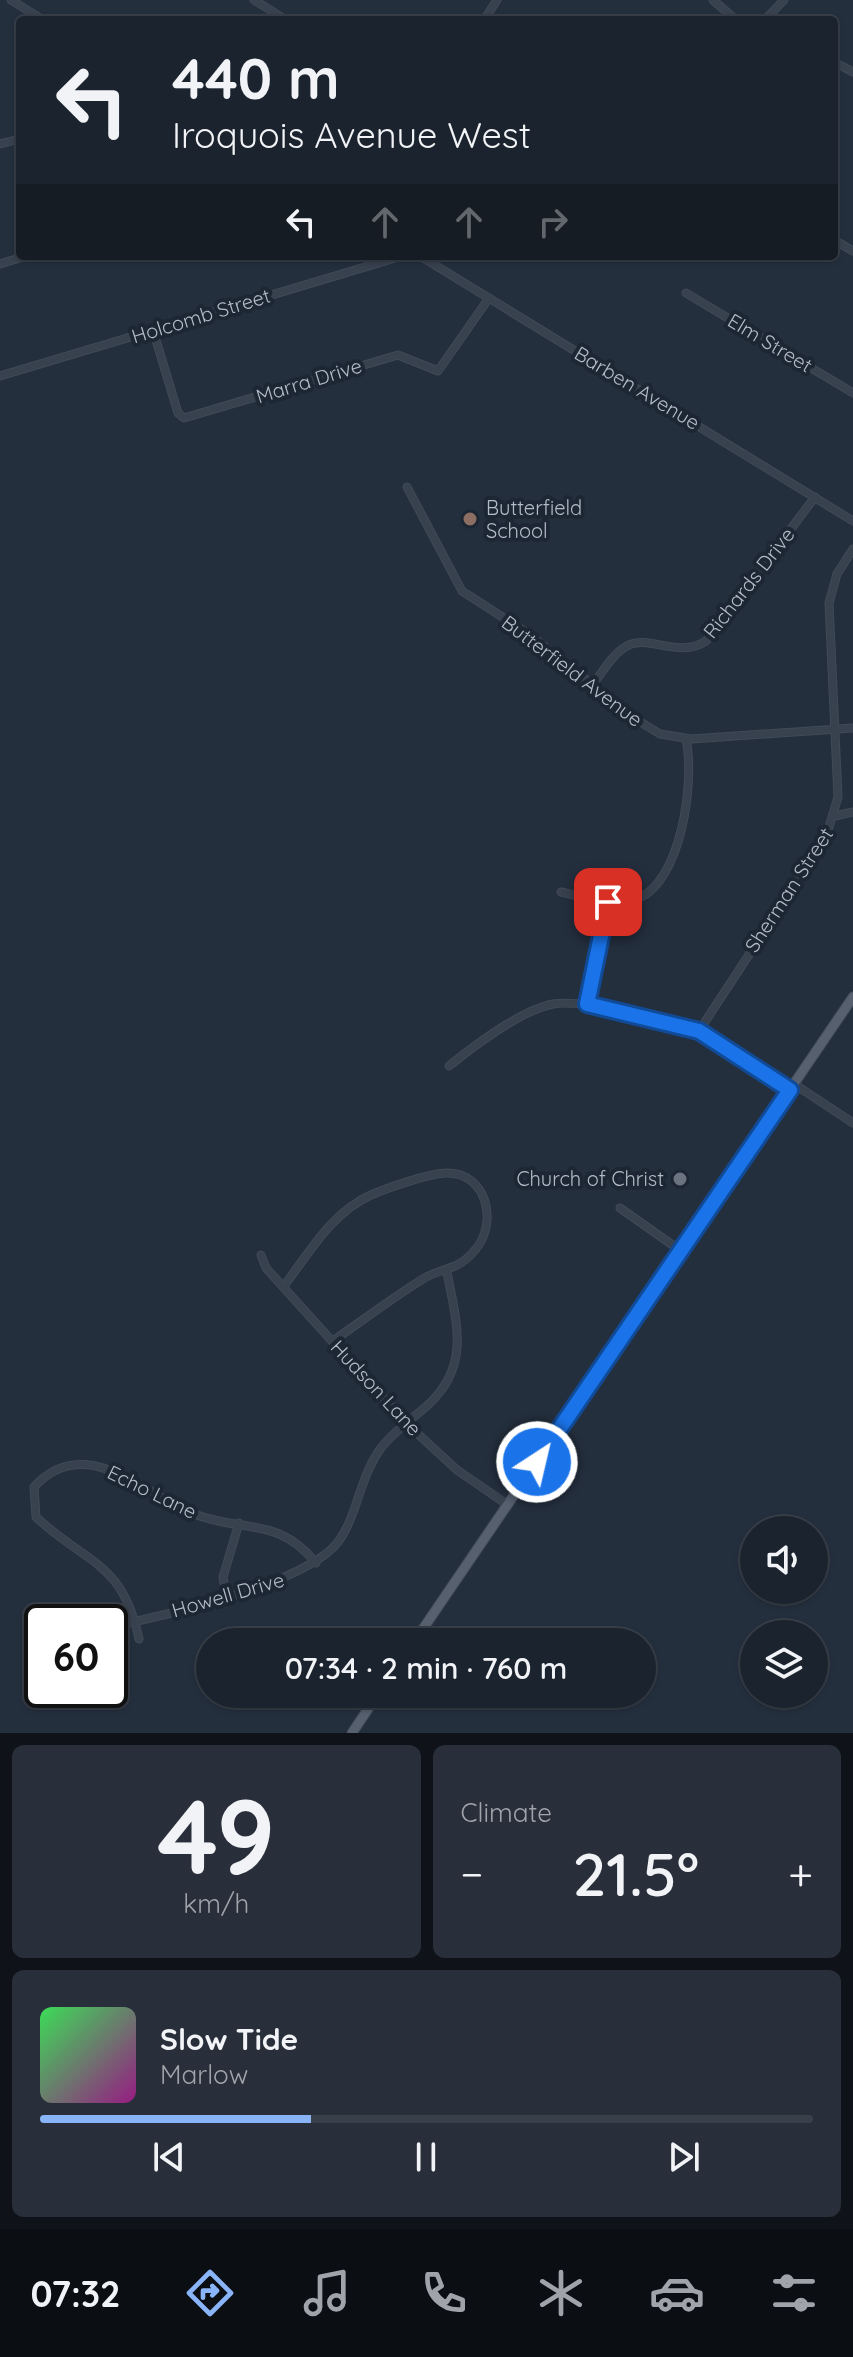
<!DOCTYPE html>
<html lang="en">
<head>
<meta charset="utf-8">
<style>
	:root { --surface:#1b232e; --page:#282f3a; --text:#f1f3f6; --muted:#a0a4aa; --line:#39404a; --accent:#8ab4f8 }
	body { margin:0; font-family:Quicksand,sans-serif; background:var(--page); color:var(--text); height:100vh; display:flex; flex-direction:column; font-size:30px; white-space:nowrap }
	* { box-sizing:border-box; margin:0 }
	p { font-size:26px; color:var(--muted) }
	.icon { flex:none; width:44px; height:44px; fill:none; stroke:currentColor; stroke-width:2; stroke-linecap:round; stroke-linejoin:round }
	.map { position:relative; height:1733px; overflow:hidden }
	.sheet { display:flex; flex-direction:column; gap:12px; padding:12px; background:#0f1319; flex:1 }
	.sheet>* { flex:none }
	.guide { position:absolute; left:16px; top:16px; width:822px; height:244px; border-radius:8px; box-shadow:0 2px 6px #0004,0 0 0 2px var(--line); background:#1b232e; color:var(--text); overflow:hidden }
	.controls { position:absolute; left:740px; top:1516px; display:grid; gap:16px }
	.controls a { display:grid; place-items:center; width:88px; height:88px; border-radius:50%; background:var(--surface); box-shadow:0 2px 6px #0004,0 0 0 2px var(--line); font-size:40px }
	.speed { position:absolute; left:24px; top:1604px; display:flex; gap:16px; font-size:40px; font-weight:700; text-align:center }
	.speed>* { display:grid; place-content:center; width:104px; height:104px; border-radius:50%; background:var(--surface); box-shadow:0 2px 6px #0004,0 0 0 2px var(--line); line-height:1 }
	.speed .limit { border:4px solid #111; border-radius:12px; background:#fff; color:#111 }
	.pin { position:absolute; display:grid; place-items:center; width:68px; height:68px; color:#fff; margin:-34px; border-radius:16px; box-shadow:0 4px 12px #0006 }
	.me { position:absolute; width:88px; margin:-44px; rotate:35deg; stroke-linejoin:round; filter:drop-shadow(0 0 6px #0008) }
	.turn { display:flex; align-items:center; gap:28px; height:168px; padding:0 24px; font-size:36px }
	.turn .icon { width:104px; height:104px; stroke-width:2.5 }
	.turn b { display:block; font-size:56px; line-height:68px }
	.lanes { display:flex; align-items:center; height:76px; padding:0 24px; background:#0003; justify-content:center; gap:40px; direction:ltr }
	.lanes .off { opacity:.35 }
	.big { font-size:60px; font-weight:600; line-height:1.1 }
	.sheet .tile { flex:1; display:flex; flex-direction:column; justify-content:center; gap:12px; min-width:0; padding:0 28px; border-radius:12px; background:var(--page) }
	.sheet .dial { align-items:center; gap:0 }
	.dial b { font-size:104px; line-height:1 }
	.song { display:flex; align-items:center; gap:24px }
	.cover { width:96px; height:96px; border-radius:12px; background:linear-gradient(135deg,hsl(130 70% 55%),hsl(310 70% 35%)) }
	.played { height:8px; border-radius:4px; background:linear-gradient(90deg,var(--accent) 35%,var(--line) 35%) }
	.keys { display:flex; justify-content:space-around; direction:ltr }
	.heat { display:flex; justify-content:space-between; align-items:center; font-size:44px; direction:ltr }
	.sheet .tiles { flex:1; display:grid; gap:12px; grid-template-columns:1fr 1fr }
	.tile:last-child { grid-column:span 2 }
	.trip { position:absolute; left:196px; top:1628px; width:460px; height:80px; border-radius:40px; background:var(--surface); box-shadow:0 2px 6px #0004,0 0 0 2px var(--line); font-weight:600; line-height:80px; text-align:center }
	.tabs { display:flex; height:128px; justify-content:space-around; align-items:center; background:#0b0e12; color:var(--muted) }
	.tabs .icon { width:56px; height:56px }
	.tabs .current { color:var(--accent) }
	.tabs b { font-size:36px; color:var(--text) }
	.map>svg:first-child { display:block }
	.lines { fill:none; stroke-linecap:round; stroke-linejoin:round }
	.minor-casing { stroke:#414a57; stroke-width:9 }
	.major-casing { stroke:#414a57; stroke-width:11 }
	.minor { stroke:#38414e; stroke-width:7 }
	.major { stroke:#56606e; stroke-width:9 }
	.route-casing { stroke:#114b97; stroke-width:20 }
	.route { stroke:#1a73e8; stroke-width:14 }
	.education-dot { fill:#8d6e63; stroke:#1d2633; stroke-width:3 }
	.worship-dot { fill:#6b7280; stroke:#1d2633; stroke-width:3 }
	.labels { text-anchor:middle; stroke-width:8; stroke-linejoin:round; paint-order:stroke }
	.street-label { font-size:20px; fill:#b4bcc9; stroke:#1d2633 }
	.poi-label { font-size:20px; fill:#b4bcc9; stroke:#1d2633; text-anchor:start }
</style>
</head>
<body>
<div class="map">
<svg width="853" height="1733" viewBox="0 0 853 1733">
	<rect width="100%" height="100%" fill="#242f3e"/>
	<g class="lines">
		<!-- minor casing -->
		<g class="minor-casing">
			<g id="minor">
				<path d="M11 0 43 20"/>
				<path d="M254 0 286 20"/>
				<path d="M713 0 736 20"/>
				<path d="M484 20 497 0"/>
				<path d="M765 20 784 0"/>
				<path d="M834 62 853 72"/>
				<path d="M0 144 20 139"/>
				<path d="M834 240 853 251"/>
				<path d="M420 256 853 521"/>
				<path d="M0 264 26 256"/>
				<path d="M686 293 853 393"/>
				<path d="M153 330 178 413 184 418 398 355 438 371 489 298"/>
				<path d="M0 376 402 256"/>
				<path d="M407 487 462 591 529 634 634 718 660 734 691 739 853 728"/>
				<path d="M593 684C603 672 613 653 627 646 649 634 679 659 706 641L815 497"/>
				<path d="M835 816 853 812"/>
				<path d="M561 892C584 897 610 907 634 900 682 886 695 780 686 739"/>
				<path d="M587 1004 608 902"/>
				<path d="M699 1031 826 837 838 797 829 603 837 574 853 549"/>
				<path d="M449 1066C474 1046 521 1010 553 1004 581 999 677 1020 703 1033 734 1048 762 1071 790 1090"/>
				<path d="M794 1084 853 1123"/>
				<path d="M620 1208 681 1251"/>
				<path d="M261 1255 266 1268 406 1423 457 1470 508 1505"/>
				<path d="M284 1286C309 1253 332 1212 371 1195 387 1188 430 1173 447 1173 488 1173 498 1224 475 1250 457 1272 442 1267 423 1279 392 1298 363 1320 333 1341"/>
				<path d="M226 1596 223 1577 239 1523"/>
				<path d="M112 1626C165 1616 307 1583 338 1542 358 1515 359 1478 381 1448 395 1430 414 1418 430 1403 471 1364 456 1321 447 1272"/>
				<path d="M139 1639C122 1560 87 1565 36 1517L34 1487C84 1431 144 1494 194 1514 243 1533 278 1516 316 1563"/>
			</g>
		</g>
		<!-- major casing -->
		<g class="major-casing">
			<g id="major">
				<path d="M414 1642 853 997"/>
				<path d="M352 1733 378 1694"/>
			</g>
		</g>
		<!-- minor -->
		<use href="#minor" class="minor"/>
		<!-- major -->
		<use href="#major" class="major"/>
	</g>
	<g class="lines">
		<!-- route casing -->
		<g class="route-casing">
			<path id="route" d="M537 1462 790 1090 699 1031 587 1004 608 902"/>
		</g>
		<!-- route -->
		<use href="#route" class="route"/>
	</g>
	<!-- markers -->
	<circle class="education-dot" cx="470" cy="519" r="8"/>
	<circle class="worship-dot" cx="680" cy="1179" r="8"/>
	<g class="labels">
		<!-- street labels -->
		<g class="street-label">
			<text transform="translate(201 316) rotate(-17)" y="7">Holcomb Street</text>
			<text transform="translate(770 343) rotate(31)" y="7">Elm Street</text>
			<text transform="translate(309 381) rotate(-17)" y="7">Marra Drive</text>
			<text transform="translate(637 388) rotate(31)" y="7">Barben Avenue</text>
			<text transform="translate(749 583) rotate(-52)" y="7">Richards Drive</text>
			<text transform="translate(572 671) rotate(37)" y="7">Butterfield Avenue</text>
			<text transform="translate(789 890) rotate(-57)" y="7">Sherman Street</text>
			<text transform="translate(376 1388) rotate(47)" y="7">Hudson Lane</text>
			<text transform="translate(152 1492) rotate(26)" y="7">Echo Lane</text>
			<text transform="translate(228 1595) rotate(-16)" y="7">Howell Drive</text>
		</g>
		<!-- poi labels -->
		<g class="poi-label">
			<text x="486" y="515">Butterfield<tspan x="486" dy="23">School</tspan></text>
			<text x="664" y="1186" text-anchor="end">Church of Christ</text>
		</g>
	</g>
</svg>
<div class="controls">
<a><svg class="icon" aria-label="sound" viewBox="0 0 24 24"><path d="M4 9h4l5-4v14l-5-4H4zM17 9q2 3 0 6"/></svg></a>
<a><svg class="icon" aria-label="layers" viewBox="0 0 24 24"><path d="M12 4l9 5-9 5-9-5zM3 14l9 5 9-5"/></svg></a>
</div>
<div class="speed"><div class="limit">60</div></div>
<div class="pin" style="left:608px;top:902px;background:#d93025"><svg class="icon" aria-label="arrive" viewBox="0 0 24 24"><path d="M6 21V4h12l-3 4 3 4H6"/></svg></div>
<svg class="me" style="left:537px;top:1462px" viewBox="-20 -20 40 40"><circle r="17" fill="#1a73e8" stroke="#fff" stroke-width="3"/><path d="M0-11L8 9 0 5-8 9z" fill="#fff"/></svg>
<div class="trip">07:34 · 2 min · 760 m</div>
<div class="guide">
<div class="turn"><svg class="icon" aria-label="left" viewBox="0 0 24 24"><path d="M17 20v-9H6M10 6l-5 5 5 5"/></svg><div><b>440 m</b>Iroquois Avenue West</div></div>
<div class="lanes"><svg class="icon" aria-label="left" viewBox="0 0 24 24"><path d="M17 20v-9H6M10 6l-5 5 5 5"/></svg><svg class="icon off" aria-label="ahead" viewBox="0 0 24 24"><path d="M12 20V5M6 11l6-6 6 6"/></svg><svg class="icon off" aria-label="ahead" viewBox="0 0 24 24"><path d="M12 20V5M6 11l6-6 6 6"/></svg><svg class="icon off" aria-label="right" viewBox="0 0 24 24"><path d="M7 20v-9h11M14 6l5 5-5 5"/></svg></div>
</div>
</div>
<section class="sheet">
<div class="tiles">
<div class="tile dial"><b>49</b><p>km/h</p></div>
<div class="tile"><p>Climate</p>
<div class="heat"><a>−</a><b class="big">21.5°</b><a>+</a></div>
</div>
<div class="tile">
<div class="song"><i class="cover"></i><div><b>Slow Tide</b><p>Marlow</p></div></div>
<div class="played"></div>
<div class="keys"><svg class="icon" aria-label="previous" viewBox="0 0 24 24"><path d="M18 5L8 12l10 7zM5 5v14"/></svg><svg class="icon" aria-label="pause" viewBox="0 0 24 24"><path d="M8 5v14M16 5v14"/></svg><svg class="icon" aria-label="next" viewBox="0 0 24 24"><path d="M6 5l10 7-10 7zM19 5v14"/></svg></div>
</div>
</div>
</section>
<nav class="tabs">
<b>07:32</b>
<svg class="icon current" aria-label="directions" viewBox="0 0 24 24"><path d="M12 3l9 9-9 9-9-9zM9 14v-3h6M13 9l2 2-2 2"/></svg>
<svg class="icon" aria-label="music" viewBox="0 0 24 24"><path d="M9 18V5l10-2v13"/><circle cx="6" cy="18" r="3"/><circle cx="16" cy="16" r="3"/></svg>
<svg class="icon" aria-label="phone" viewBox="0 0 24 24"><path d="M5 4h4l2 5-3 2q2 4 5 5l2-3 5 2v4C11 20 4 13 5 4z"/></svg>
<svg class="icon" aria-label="climate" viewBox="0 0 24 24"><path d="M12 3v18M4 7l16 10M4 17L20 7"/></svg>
<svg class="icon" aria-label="car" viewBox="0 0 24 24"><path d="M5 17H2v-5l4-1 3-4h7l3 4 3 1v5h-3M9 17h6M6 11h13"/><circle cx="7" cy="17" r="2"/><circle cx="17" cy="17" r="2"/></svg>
<svg class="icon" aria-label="filters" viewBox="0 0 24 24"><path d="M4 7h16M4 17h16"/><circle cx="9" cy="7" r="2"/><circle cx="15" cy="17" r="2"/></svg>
</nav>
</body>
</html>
